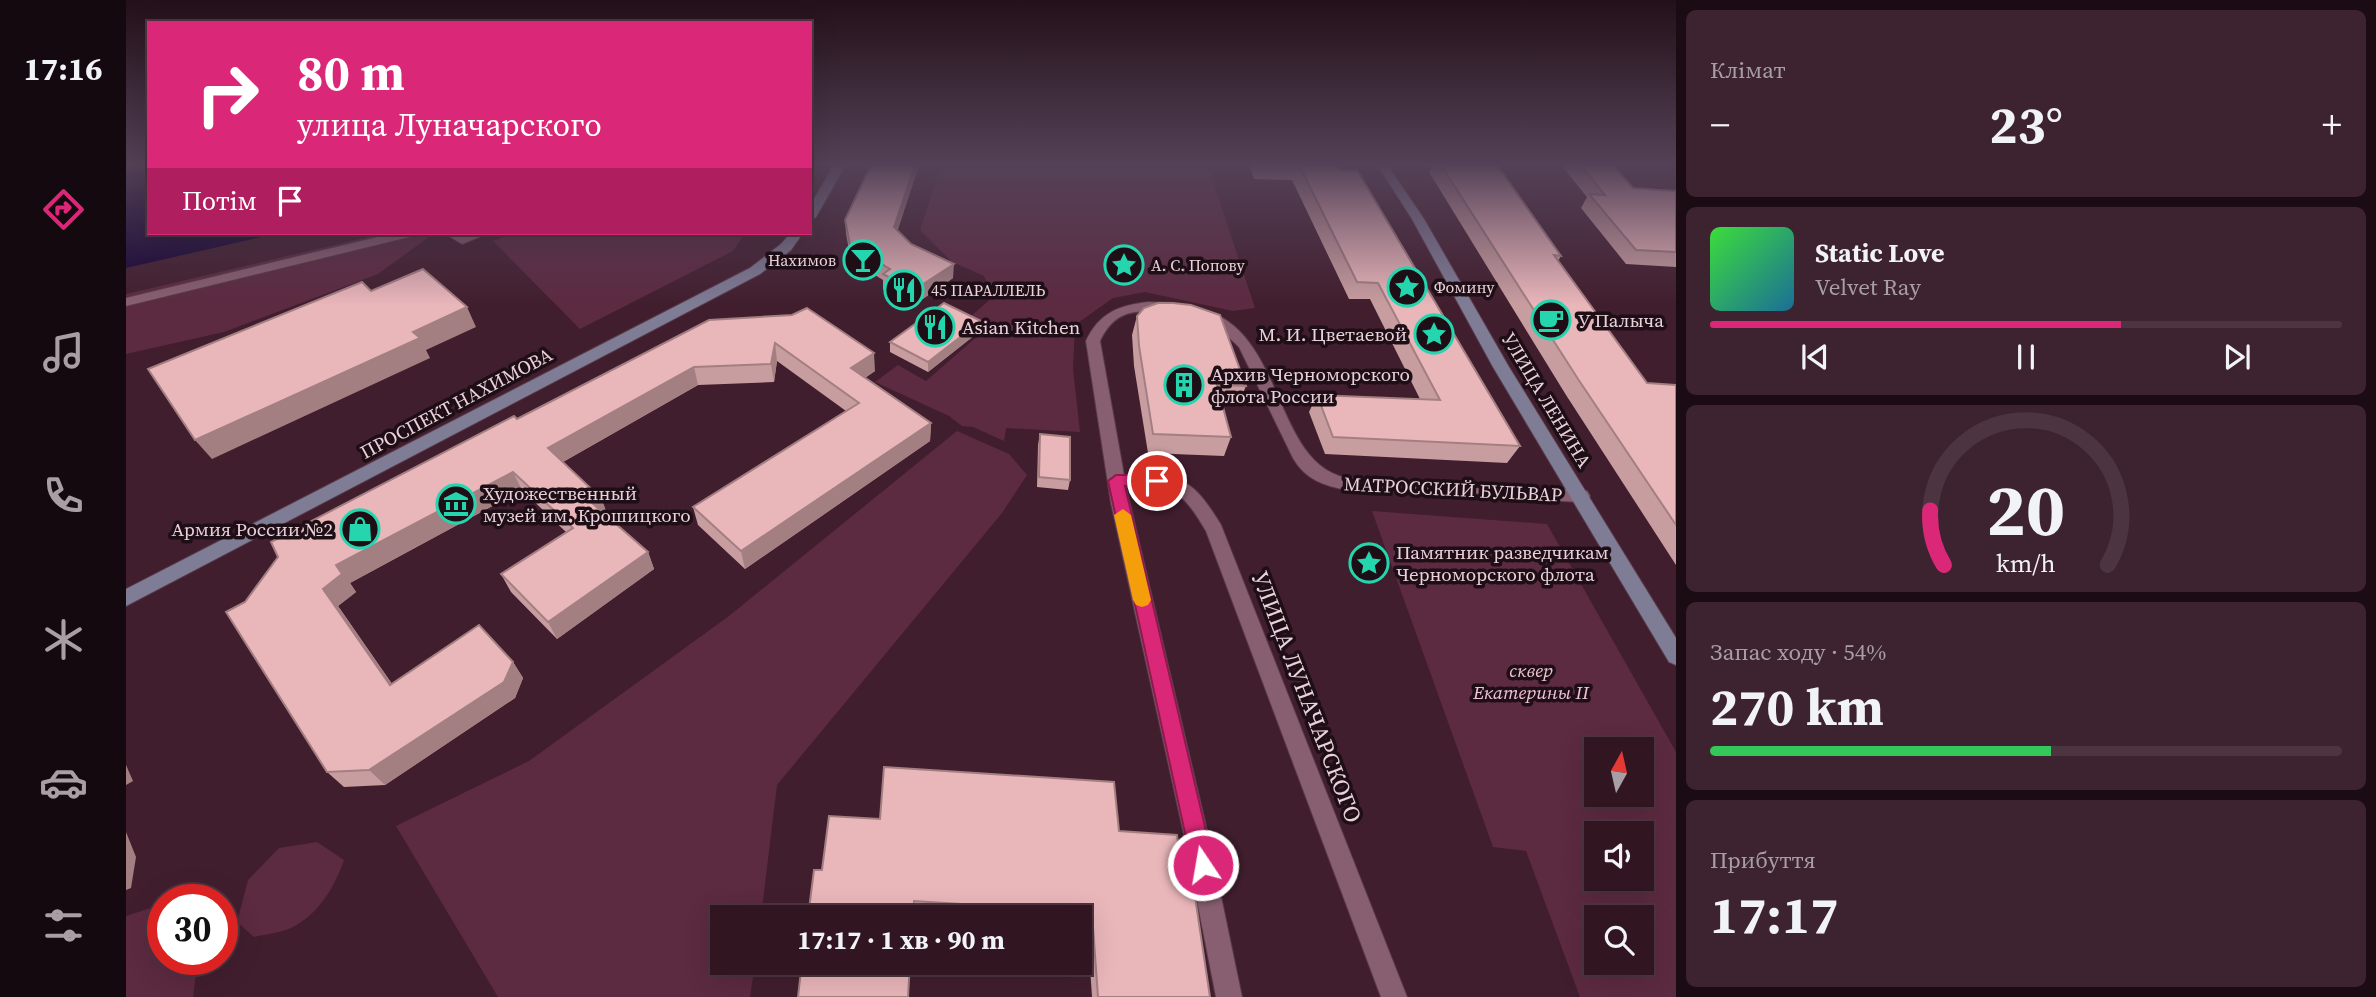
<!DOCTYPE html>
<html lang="uk">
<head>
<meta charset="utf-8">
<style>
	:root { --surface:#311622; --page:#3d232f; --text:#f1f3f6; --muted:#a89fa5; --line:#4c3540; --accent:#db2777 }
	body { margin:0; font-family:"Source Serif 4",serif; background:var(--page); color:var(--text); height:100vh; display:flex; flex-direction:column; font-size:26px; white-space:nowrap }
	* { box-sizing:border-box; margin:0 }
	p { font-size:23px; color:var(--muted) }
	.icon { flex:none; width:38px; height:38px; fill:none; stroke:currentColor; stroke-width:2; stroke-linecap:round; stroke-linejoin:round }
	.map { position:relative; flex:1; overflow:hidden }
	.panel { display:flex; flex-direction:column; gap:10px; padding:10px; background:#1b0c13; width:700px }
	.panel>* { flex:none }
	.top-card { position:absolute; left:21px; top:21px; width:665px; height:214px; border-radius:0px; box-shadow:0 7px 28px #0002,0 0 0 2px var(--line); background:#db2777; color:#fff; overflow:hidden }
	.needle { width:46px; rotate:8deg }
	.fabs { position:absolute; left:1458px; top:737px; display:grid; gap:14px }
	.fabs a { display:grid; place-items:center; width:70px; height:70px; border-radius:0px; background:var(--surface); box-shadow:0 7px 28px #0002,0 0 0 2px var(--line); font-size:35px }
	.speed { position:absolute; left:21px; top:884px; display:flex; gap:14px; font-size:35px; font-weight:700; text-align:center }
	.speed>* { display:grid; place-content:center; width:91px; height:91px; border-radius:50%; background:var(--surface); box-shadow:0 7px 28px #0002,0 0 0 2px var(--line); line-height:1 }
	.speed .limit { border:10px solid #d22; background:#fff; color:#111 }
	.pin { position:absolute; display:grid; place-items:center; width:60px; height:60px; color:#fff; margin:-30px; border:4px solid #fff; border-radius:50%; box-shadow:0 2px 7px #0007 }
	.me { position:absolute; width:77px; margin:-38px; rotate:348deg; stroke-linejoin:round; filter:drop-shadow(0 0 5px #0008) }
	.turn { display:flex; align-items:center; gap:24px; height:147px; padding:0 35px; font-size:32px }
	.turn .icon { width:91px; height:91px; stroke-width:2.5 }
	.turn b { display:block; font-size:49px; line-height:60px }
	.then { display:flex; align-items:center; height:66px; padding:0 35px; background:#0003; gap:14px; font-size:26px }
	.big { font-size:52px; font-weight:700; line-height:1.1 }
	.panel .card { flex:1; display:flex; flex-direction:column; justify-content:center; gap:10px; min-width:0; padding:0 24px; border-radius:10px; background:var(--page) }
	.panel .dial { align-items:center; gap:0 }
	.dial svg { height:182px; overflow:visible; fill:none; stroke:var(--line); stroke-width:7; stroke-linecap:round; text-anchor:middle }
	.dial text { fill:var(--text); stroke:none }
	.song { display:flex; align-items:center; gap:21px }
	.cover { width:84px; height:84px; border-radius:10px; background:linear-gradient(135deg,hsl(120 70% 55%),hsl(200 70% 35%)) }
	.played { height:7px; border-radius:4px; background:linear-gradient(90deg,var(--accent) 65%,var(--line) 65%) }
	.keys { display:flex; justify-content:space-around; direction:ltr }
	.heat { display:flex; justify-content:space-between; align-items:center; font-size:38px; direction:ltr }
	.charge { height:10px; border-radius:5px; background:linear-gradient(90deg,#34c759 54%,var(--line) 0) }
	.trip { position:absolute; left:584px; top:905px; width:382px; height:70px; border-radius:0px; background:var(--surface); box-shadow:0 7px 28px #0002,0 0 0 2px var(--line); font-weight:700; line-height:70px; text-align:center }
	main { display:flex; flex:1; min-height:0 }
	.dock { display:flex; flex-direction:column; width:126px; justify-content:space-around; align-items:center; background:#14090e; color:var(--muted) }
	.dock .icon { width:49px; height:49px }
	.dock .current { color:var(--accent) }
	.dock b { font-size:32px; color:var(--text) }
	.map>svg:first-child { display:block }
	.green { fill:#5c2a41; fill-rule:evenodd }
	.water { fill:#150335 }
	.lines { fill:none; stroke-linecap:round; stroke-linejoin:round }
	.pedestrian-casing { stroke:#593b49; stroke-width:2 }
	.minor-casing { stroke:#593b49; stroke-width:2 }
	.secondary-casing { stroke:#593b49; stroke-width:2 }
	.pedestrian { fill:#885f70; fill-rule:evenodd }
	.minor { fill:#885f70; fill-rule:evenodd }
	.secondary { fill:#7f7c96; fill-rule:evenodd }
	.wall { fill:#c89da0 }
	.shaded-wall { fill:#a37f82 }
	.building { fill:#e9b6ba; stroke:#a37f82; stroke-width:2 }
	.route { fill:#db2777; stroke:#8e194d; stroke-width:2 }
	.slow { fill:#f59e0b }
	.labels { text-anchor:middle; stroke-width:7; stroke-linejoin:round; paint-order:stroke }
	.far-poi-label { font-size:16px; fill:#ead1db; stroke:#1e0e15; text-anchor:start }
	.poi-label { font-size:19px; fill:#ead1db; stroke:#1e0e15; text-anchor:start }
	.street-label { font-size:19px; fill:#ead1db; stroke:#1e0e15 }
	.park-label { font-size:19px; font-style:italic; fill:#f1c3d5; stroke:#1e0e15 }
	.near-street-label { font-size:23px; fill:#ead1db; stroke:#1e0e15 }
</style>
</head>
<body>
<main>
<nav class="dock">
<b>17:16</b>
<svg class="icon current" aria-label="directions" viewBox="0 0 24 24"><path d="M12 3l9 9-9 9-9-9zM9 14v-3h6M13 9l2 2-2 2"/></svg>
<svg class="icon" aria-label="music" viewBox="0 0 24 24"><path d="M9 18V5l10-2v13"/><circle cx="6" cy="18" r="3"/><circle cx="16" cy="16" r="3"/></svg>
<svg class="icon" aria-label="phone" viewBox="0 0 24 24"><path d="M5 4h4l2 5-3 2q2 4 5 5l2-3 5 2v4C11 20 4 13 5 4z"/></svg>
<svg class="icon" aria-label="climate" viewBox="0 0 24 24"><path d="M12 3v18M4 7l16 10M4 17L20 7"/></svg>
<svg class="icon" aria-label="car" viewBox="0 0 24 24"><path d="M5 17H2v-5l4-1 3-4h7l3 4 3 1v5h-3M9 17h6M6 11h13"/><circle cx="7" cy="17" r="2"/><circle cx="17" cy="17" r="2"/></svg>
<svg class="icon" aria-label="filters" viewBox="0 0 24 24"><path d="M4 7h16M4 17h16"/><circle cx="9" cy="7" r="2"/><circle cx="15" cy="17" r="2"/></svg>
</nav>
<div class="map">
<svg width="1550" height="997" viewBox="0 0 1550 997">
	<rect width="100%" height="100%" fill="#411e2e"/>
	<!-- green -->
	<g class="green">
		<path d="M815 166H1082L1129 308 1107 311 1019 292 987 298 949 325 947 369 954 432 880 428 878 441 847 427 836 426 823 416 749 382 772 365 800 381 854 334 837 323 867 297 858 276 826 262 794 230Z"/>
		<path d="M259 233H299L303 237 252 274 98 332 0 354V294Z"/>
		<path d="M388 233H619L607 251 454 329 367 241Z"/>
		<path d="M831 431 883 454 901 475 876 513 651 785 635 917H597V962L629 963 624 997H372L270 826 403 761 603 616Z"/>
		<path d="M1246 511 1421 524 1550 752V997H1454L1400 851 1367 847ZM1470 749H1516V794H1470ZM1470 833H1516V878H1470ZM1470 917H1516V962H1470Z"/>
		<path d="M191 842 218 860C208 888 193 914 165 928 155 933 139 934 128 937L111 922 122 880 153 848Z"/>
		<path d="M37 904V959H72L67 997H0V916Z"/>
	</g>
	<!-- water -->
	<path class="water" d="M0 166H23V233H153L0 268Z"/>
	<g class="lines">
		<!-- pedestrian casing -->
		<g class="pedestrian-casing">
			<g id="pedestrian">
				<path d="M268 233H289L287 236 0 306V298Z"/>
				<path d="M318 233 337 235 363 233 336 244Z"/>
			</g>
		</g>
		<!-- minor casing -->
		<g class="minor-casing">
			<g id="minor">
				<path d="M1023 302 1047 303 1054 307C1036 323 997 292 974 341L998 475C1054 474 1065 476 1095 525L1281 997H1255L1080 531C1055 489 1049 487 1000 487L1083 839 1116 997H1090L1059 839 985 503 960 341C973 313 993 305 1023 302Z"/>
				<path d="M1077 310C1159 331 1147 464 1221 478L1455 490 1461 491 1464 496 1461 501 1455 502 1221 490C1198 486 1179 479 1167 458L1113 347 1092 327 1072 317 1070 314Z"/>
			</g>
		</g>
		<!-- secondary casing -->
		<g class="secondary-casing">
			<g id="secondary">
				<path d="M707 166H719L690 217 684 221V206Z"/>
				<path d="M1252 166H1262L1298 219 1383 367 1550 638V665L1543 662 1367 367 1286 219Z"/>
				<path d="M665 233H677L665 250 634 274 0 606V589L624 268 655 244Z"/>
			</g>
		</g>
		<!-- pedestrian -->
		<use href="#pedestrian" class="pedestrian"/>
		<!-- minor -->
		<use href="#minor" class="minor"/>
		<!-- secondary -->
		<use href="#secondary" class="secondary"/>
	</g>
	<!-- wall -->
	<g class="wall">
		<path d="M793 165 771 231 785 244 827 278 788 305 757 289V280L725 260 720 234 719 220Z"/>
		<path d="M1123 165H1210L1394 446 1381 463 1199 454 1183 412 1191 395 1294 399 1244 299H1223L1166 180 1128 179Z"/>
		<path d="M1306 165H1371L1435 256 1432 261 1521 383 1550 385V565L1440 395 1303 172Z"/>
		<path d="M1435 165H1487L1507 188 1550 191V267L1500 264 1455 208 1461 197Z"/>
		<path d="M1011 316 1120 386 1112 405H1097L1105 437 1098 456 1022 453 1008 366 1006 335Z"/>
		<path d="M583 320 749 371 739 378 805 423 804 441 619 569 572 525 567 507 720 411 651 361 648 382 572 385 437 462 475 498 482 516H481L522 552 528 569 431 639 385 592 375 574 440 532 396 490 224 583 230 592 212 606 266 684 387 662 397 678 389 698 259 785 218 787 201 772 119 602 391 419Z"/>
		<path d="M854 331 802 372 764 352V342Z"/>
		<path d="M914 434 944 480 942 490 911 487 912 445Z"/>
		<path d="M754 819 993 831 1059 890 1084 997H966L961 923 954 922V917H835L833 914 787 911 696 870Z"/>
	</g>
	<!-- shaded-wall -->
	<g class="shaded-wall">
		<path d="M789 165H793L768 242V227Z"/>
		<path d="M828 264 827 278 788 305V290Z"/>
		<path d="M341 307 350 327 300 350 304 358 86 459 69 440 287 332Z"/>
		<path d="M855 321 854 331 802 372V362Z"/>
		<path d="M649 343 651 361 648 382 645 364Z"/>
		<path d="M748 353 749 371 726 386 725 368Z"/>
		<path d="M568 367 572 385 430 466 422 448Z"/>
		<path d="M805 423 804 441 619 569 615 551Z"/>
		<path d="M387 472 396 490 224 583 230 592 212 606 278 701 264 685 197 589 210 565Z"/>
		<path d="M475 498 482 516 473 521 466 503Z"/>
		<path d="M522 552 528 569 431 639 422 622Z"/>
		<path d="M387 662 397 678 389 698 259 785 243 770Z"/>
		<path d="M0 765 7 781 0 785Z"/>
		<path d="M0 832 10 857 5 888 0 890Z"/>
	</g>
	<!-- building -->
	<g class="building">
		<path d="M745 165H789L768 227 785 244 828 264 788 290 757 274 764 269 724 245 719 220Z"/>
		<path d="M1173 165H1210L1213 170H1231L1394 446 1207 437 1191 395 1314 400 1252 283 1231 282Z"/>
		<path d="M1315 165H1371L1435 256 1428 255 1521 383 1550 385V525L1452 379Z"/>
		<path d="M1454 165H1487L1507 188 1550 191V252L1510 250 1463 194 1479 195Z"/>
		<path d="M297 269 341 307 287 332 294 338 69 440 22 369 236 282 245 291Z"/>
		<path d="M818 303 855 321 802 362 764 342Z"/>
		<path d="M1032 303H1047L1065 305 1094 315 1120 386 1091 385 1105 437 1027 434 1013 346 1011 316 1018 308Z"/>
		<path d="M681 308 748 353 725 368 805 423 615 551 567 507 733 403 649 343 645 364 568 367 422 448 475 498 466 503 522 552 422 622 375 574 447 528 387 472 210 565 216 574 197 589 264 685 353 625 387 662 378 682 243 770 201 772 100 612 119 602 152 557 145 542 388 416 391 419 583 320 666 315Z"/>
		<path d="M914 434 944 437V480L913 477Z"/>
		<path d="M758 767 988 782 993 831 1051 835 1059 890H1068L1084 997H972L966 913 922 910 918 917H844L835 904 788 901 787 917H682L688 870H696L703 816 754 819Z"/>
		<path d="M676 962H784L782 997H672Z"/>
	</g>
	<!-- sky -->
	<linearGradient id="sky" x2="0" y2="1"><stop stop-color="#241019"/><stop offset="0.54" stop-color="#544157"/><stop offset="1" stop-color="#544157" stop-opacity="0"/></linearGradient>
	<rect width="1550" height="305" fill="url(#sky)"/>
	<!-- route -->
	<path class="route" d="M990 475H1031L1038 481 1031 487 999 486 1088 865 1085 873 1077 876 1069 873 1066 865 982 481Z"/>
	<!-- slow -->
	<path class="slow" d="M997 509 1005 515 1025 600 1022 605 1016 607 1010 605 1007 600 988 515Z"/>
	<!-- icons -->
	<defs>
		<g id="bar-ring" transform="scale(2.0125)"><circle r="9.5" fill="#1e0e15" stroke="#25d5ae" stroke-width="1.5"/><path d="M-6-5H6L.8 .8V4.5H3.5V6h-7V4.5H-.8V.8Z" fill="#25d5ae"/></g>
		<g id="sight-ring" transform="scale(2.0125)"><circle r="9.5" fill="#1e0e15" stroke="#25d5ae" stroke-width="1.5"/><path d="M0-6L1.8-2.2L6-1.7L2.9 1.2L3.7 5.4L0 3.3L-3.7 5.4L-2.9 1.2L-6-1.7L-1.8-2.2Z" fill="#25d5ae"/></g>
		<g id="restaurant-ring" transform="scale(2.0125)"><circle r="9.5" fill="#1e0e15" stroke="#25d5ae" stroke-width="1.5"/><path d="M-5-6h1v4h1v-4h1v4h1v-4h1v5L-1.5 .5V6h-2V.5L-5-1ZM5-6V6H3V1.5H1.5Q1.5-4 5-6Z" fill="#25d5ae"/></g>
		<g id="cafe-ring" transform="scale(2.0125)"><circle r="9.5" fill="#1e0e15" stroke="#25d5ae" stroke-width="1.5"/><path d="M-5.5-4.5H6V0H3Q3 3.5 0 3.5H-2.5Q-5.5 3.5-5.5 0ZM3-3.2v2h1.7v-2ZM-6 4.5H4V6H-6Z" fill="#25d5ae"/></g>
		<g id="building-ring" transform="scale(2.0125)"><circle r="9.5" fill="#1e0e15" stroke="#25d5ae" stroke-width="1.5"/><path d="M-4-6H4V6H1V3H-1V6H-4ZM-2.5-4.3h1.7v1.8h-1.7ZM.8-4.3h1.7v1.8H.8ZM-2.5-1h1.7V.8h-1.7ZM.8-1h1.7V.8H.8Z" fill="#25d5ae"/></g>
		<g id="museum-ring" transform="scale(2.0125)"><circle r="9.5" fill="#1e0e15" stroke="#25d5ae" stroke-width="1.5"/><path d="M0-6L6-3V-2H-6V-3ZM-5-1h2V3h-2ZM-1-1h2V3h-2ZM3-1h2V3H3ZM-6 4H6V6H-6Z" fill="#25d5ae"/></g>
		<g id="shop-ring" transform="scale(2.0125)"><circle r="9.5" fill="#1e0e15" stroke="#25d5ae" stroke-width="1.5"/><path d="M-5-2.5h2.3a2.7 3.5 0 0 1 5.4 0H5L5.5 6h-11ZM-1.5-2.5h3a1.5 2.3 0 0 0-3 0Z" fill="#25d5ae"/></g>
	</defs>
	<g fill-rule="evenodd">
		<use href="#bar-ring" x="737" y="260"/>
		<use href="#sight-ring" x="998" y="265"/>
		<use href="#sight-ring" x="1281" y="287"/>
		<use href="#restaurant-ring" x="778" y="290"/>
		<use href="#cafe-ring" x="1425" y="320"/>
		<use href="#restaurant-ring" x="809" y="327"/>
		<use href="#sight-ring" x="1308" y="334"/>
		<use href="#building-ring" x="1058" y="385"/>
		<use href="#museum-ring" x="330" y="504"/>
		<use href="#shop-ring" x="234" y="529"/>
		<use href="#sight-ring" x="1243" y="563"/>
	</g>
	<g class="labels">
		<!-- far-poi labels -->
		<g class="far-poi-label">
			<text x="710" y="266" text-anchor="end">Нахимов</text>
			<text x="1025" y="271">А. С. Попову</text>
			<text x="1308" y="293">Фомину</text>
			<text x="805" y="296">45 ПАРАЛЛЕЛЬ</text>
		</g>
		<!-- poi labels -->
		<g class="poi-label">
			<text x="1452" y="327">У Палыча</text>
			<text x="836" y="334">Asian Kitchen</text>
			<text x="1281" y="341" text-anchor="end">М. И. Цветаевой</text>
			<text x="1085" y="381">Архив Черноморского<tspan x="1085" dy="22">флота России</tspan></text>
			<text x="357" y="500">Художественный<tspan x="357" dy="22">музей им. Крошицкого</tspan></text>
			<text x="207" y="536" text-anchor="end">Армия России №2</text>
			<text x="1270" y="559">Памятник разведчикам<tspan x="1270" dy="22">Черноморского флота</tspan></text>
		</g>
		<!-- street labels -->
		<g class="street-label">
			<text transform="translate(1421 400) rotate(59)" y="7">УЛИЦА ЛЕНИНА</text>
			<text transform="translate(330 403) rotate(-28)" y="7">ПРОСПЕКТ НАХИМОВА</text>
			<text transform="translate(1327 489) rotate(3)" y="7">МАТРОССКИЙ БУЛЬВАР</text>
		</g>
		<!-- park labels -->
		<g class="park-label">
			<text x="1405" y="677">cквер<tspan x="1405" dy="22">Екатерины II</tspan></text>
		</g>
		<!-- near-street labels -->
		<g class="near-street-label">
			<text transform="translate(1181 697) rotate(69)" y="8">УЛИЦА ЛУНАЧАРСКОГО</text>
		</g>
	</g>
</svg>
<div class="fabs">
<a><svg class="needle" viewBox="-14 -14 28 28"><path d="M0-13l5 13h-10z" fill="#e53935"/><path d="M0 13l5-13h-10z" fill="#a89fa5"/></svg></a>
<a><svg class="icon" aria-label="sound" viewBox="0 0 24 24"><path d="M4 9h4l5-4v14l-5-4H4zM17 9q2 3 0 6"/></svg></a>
<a><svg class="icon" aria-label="search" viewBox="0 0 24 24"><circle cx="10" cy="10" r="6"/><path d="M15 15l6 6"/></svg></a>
</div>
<div class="speed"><div class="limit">30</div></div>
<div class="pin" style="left:1031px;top:481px;background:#d93025"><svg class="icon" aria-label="arrive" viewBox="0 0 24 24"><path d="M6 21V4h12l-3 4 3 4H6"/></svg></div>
<svg class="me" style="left:1077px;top:865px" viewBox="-20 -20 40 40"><circle r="17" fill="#db2777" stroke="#fff" stroke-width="3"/><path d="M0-11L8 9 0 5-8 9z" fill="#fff"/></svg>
<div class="trip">17:17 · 1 хв · 90 m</div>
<div class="top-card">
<div class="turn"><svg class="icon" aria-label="right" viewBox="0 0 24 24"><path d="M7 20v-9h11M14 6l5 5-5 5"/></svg><div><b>80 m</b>улица Луначарского</div></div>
<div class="then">Потім<svg class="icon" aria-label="arrive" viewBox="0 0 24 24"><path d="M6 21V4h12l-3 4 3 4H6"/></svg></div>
</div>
</div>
<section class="panel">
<div class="card"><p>Клімат</p>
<div class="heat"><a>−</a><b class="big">23°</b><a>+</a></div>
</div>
<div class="card">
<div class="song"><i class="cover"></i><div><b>Static Love</b><p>Velvet Ray</p></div></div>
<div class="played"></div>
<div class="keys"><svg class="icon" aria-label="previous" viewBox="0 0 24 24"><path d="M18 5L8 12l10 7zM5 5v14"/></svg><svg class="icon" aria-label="pause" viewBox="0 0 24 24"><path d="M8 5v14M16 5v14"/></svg><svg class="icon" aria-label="next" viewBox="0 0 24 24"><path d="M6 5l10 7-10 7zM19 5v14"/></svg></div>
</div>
<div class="card dial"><svg viewBox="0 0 100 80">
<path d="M14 69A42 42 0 1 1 86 69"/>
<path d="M14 69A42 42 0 0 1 8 45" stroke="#db2777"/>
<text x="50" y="56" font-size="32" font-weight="700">20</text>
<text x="50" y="72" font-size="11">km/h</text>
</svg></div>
<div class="card"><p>Запас ходу · 54%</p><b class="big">270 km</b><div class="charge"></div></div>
<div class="card"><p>Прибуття</p><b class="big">17:17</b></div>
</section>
</main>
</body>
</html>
